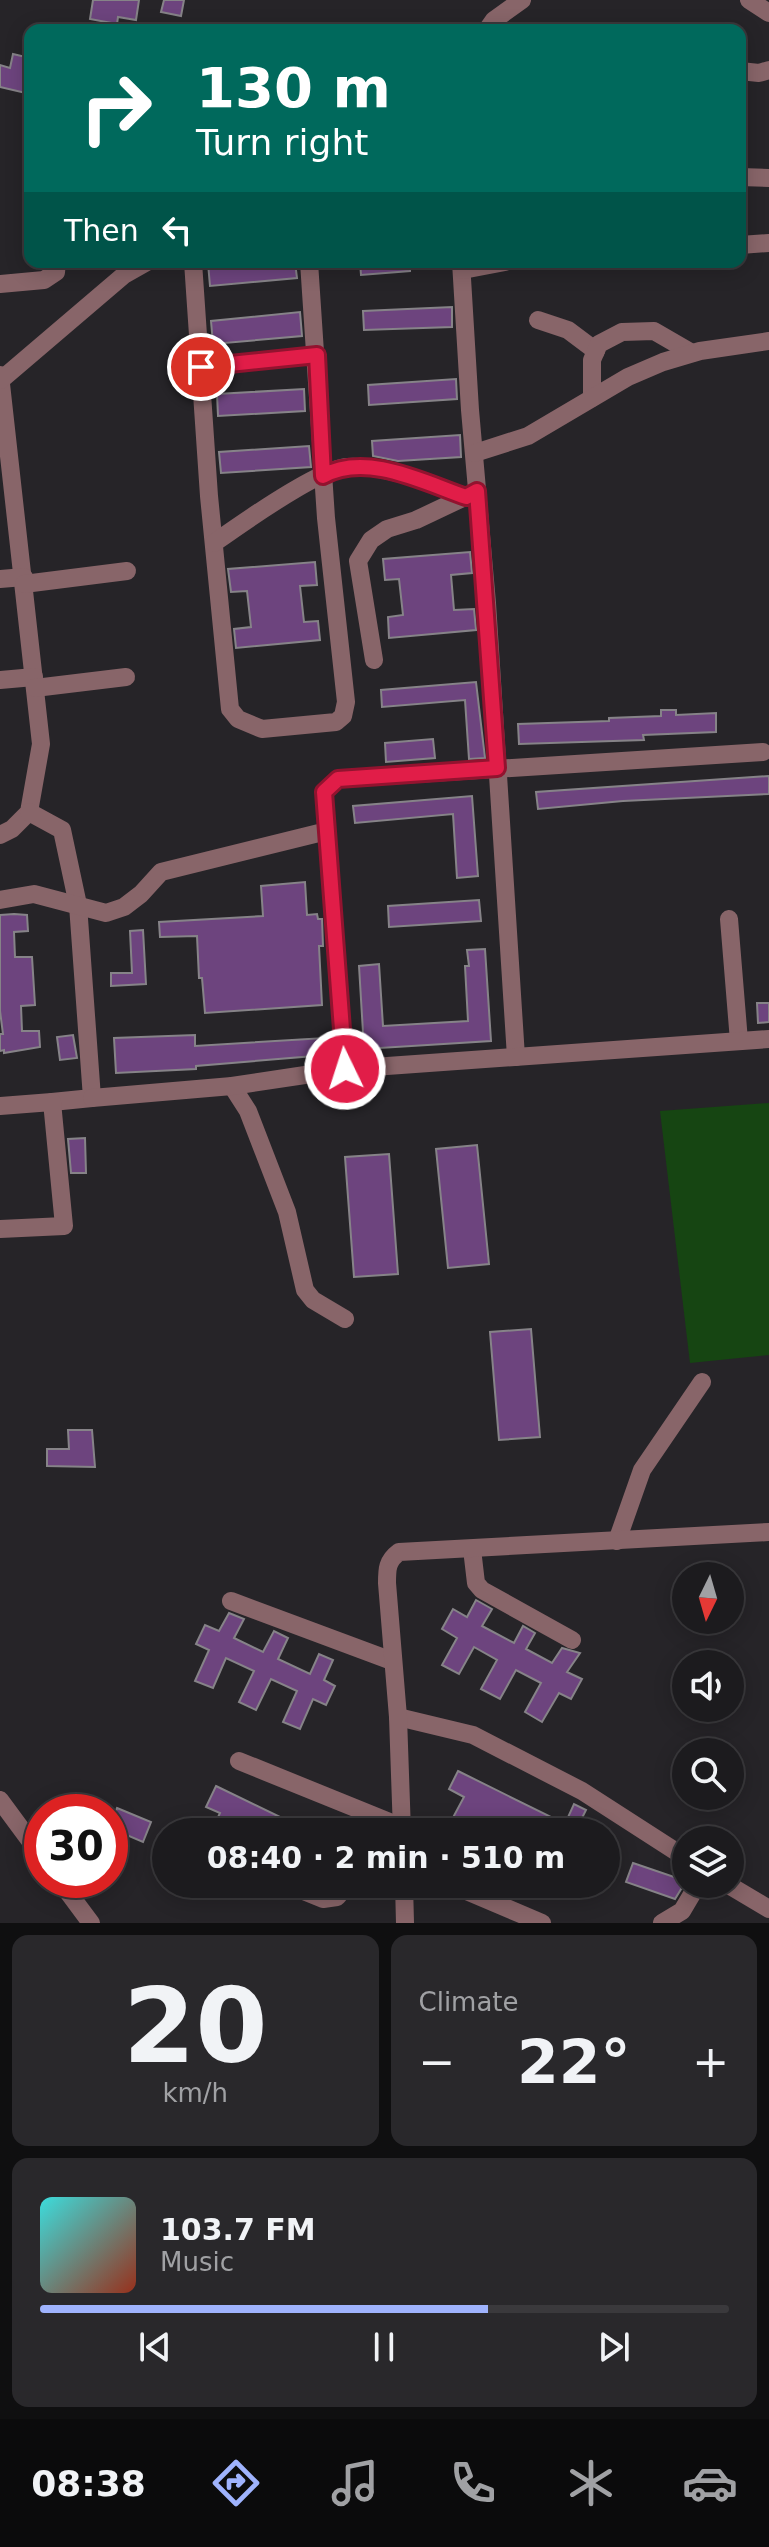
<!DOCTYPE html>
<html lang="en">
<head>
<meta charset="utf-8">
<style>
	:root { --surface:#1c1b1e; --page:#29282b; --text:#f1f3f6; --muted:#a0a1a4; --line:#3a393c; --accent:#9fb3fd }
	body { margin:0; font-family:"DejaVu Sans",sans-serif; background:var(--page); color:var(--text); height:100vh; display:flex; flex-direction:column; font-size:30px; white-space:nowrap }
	* { box-sizing:border-box; margin:0 }
	p { font-size:26px; color:var(--muted) }
	.icon { flex:none; width:44px; height:44px; fill:none; stroke:currentColor; stroke-width:2; stroke-linecap:round; stroke-linejoin:round }
	.map { position:relative; height:1923px; overflow:hidden }
	.drawer { display:flex; flex-direction:column; gap:12px; padding:12px; background:#0f0f10; flex:1 }
	.drawer>* { flex:none }
	.hud { position:absolute; left:24px; top:24px; width:722px; height:244px; border-radius:16px; box-shadow:0 4px 20px #0003,0 0 0 2px var(--line); background:#00695c; color:#fff; overflow:hidden }
	.needle { width:52px; rotate:185deg }
	.tools { position:absolute; left:672px; top:1562px; display:grid; gap:16px }
	.tools a { display:grid; place-items:center; width:72px; height:72px; border-radius:50%; background:var(--surface); box-shadow:0 4px 20px #0003,0 0 0 2px var(--line); font-size:40px }
	.speed { position:absolute; left:24px; top:1794px; display:flex; gap:16px; font-size:40px; font-weight:700; text-align:center }
	.speed>* { display:grid; place-content:center; width:104px; height:104px; border-radius:50%; background:var(--surface); box-shadow:0 4px 20px #0003,0 0 0 2px var(--line); line-height:1 }
	.speed .limit { border:12px solid #d22; background:#fff; color:#111 }
	.pin { position:absolute; display:grid; place-items:center; width:68px; height:68px; color:#fff; margin:-34px; border:4px solid #fff; border-radius:50%; box-shadow:0 2px 8px #0007 }
	.me { position:absolute; width:88px; margin:-44px; rotate:356deg; stroke-linejoin:round; filter:drop-shadow(0 0 6px #0008) }
	.turn { display:flex; align-items:center; gap:28px; height:168px; padding:0 40px; font-size:36px }
	.turn .icon { width:104px; height:104px; stroke-width:2.5 }
	.turn b { display:block; font-size:56px; line-height:68px }
	.then { display:flex; align-items:center; height:76px; padding:0 40px; background:#0003; gap:16px; font-size:30px }
	.big { font-size:60px; font-weight:600; line-height:1.1 }
	.drawer .tile { flex:1; display:flex; flex-direction:column; justify-content:center; gap:12px; min-width:0; padding:0 28px; border-radius:16px; background:var(--page) }
	.drawer .dial { align-items:center; gap:0 }
	.dial b { font-size:104px; line-height:1 }
	.song { display:flex; align-items:center; gap:24px }
	.cover { width:96px; height:96px; border-radius:12px; background:linear-gradient(135deg,hsl(180 70% 55%),hsl(10 70% 35%)) }
	.played { height:8px; border-radius:4px; background:linear-gradient(90deg,var(--accent) 65%,var(--line) 65%) }
	.keys { display:flex; justify-content:space-around; direction:ltr }
	.heat { display:flex; justify-content:space-between; align-items:center; font-size:44px; direction:ltr }
	.drawer .tiles { flex:1; display:grid; gap:12px; grid-template-columns:1fr 1fr }
	.tile:last-child { grid-column:span 2 }
	.trip { position:absolute; left:152px; top:1818px; width:468px; height:80px; border-radius:40px; background:var(--surface); box-shadow:0 4px 20px #0003,0 0 0 2px var(--line); font-weight:600; line-height:80px; text-align:center }
	.tab-bar { display:flex; height:128px; justify-content:space-around; align-items:center; background:#0b0b0c; color:var(--muted) }
	.tab-bar .icon { width:56px; height:56px }
	.tab-bar .active { color:var(--accent) }
	.tab-bar b { font-size:36px; color:var(--text) }
	.map>svg:first-child { display:block }
	.green { fill:#164512 }
	.building { fill:#6d447e; stroke:#868388; stroke-width:2 }
	.lines { fill:none; stroke-linecap:round; stroke-linejoin:round }
	.minor { stroke:#886569; stroke-width:18 }
	.route-casing { stroke:#92132f; stroke-width:20 }
	.route { stroke:#e11d48; stroke-width:14 }
</style>
</head>
<body>
<div class="map">
<svg width="769" height="1923" viewBox="0 0 769 1923">
	<rect width="100%" height="100%" fill="#262428"/>
	<!-- green -->
	<path class="green" d="M769 1103V1355L690 1363 660 1111Z"/>
	<!-- building -->
	<g class="building">
		<path d="M93 0H139L136 20 118 17 117 24 90 19Z"/>
		<path d="M164 0H184L181 16 161 12Z"/>
		<path d="M13 54 30 58V94L0 87V65L10 68Z"/>
		<path d="M295 262 297 278 210 286 208 263Z"/>
		<path d="M360 262H410V271L361 275Z"/>
		<path d="M452 307V327L364 330 363 311Z"/>
		<path d="M300 312 302 336 213 344 211 321Z"/>
		<path d="M456 379 457 399 369 405 368 385Z"/>
		<path d="M304 389 305 411 218 416 217 394Z"/>
		<path d="M460 435 461 457 398 461 373 456 372 441Z"/>
		<path d="M309 446 311 467 221 473 219 452Z"/>
		<path d="M470 552 472 573 451 575 454 610 474 609 476 630 389 638 388 617 403 615 399 579 385 580 383 559Z"/>
		<path d="M315 562 317 585 300 586 304 622 318 621 320 640 236 648 234 629 251 627 247 591 231 592 228 569Z"/>
		<path d="M476 682 485 758 469 759 465 700 382 707 381 690Z"/>
		<path d="M661 710H676V715L716 713V732L643 735 644 740 519 744 518 724 609 721V718L661 716Z"/>
		<path d="M433 739 435 758 386 762 385 743Z"/>
		<path d="M769 776V794L623 801 538 809 536 792Z"/>
		<path d="M472 796 478 876 457 878 453 814 355 823 353 806Z"/>
		<path d="M305 882 307 915 317 914 318 919H322L323 946H319L322 1005 205 1013 202 978H199L197 936 160 937 159 922 263 916 261 886Z"/>
		<path d="M479 900 481 921 389 927 388 906Z"/>
		<path d="M14 914 27 915 28 931 14 932 15 957H32L35 1005 21 1006 22 1031H39L40 1047 4 1053V1050L0 1051V1034H3L0 1011V915Z"/>
		<path d="M143 930 146 984 111 986V973H132L130 931Z"/>
		<path d="M485 949 491 1041 364 1049 359 966 379 964 383 1026 468 1021 465 966H469L467 950Z"/>
		<path d="M757 1003H769V1022L758 1023Z"/>
		<path d="M73 1035 77 1058 60 1060 57 1037Z"/>
		<path d="M195 1035V1046L325 1038 326 1055 196 1066V1069L116 1073 114 1038Z"/>
		<path d="M85 1138 86 1173H71L68 1139Z"/>
		<path d="M477 1145 489 1264 448 1268 436 1149Z"/>
		<path d="M389 1154 398 1274 354 1277 345 1157Z"/>
		<path d="M531 1329 540 1437 499 1440 490 1332Z"/>
		<path d="M68 1430H92L95 1467 47 1466V1449H69Z"/>
		<path d="M476 1600 492 1609 482 1626 514 1643 523 1626 535 1633 526 1649 552 1663 562 1648 580 1653 567 1672 582 1679 571 1699 559 1693 542 1722 525 1712 541 1683 516 1670 500 1699 481 1689 497 1660 474 1647 459 1674 442 1665 457 1638 442 1629 453 1609 467 1617Z"/>
		<path d="M229 1613 244 1619 234 1638 263 1652 274 1631 288 1638 278 1659 310 1674 319 1654 333 1660 324 1680 335 1686 326 1705 313 1699 300 1729 283 1722 297 1691 271 1679 256 1710 239 1702 254 1671 226 1658 213 1688 195 1681 209 1650 196 1644 205 1625 219 1631Z"/>
		<path d="M458 1771 565 1824 574 1804 586 1810 576 1830 580 1832H463L449 1825 464 1797 449 1789Z"/>
		<path d="M216 1786 311 1832H259L237 1822 232 1832H211L220 1813 206 1807Z"/>
		<path d="M117 1808 151 1822 143 1842 110 1828Z"/>
		<path d="M633 1863 686 1881 675 1899 626 1882Z"/>
	</g>
	<g class="lines">
		<!-- minor -->
		<g class="minor">
			<path d="M749 0 769 13"/>
			<path d="M487 30 494 20 522 0"/>
			<path d="M740 71 759 73 769 70"/>
			<path d="M740 177 769 178"/>
			<path d="M740 245 769 243"/>
			<path d="M193 262 209 496 230 709 238 719 262 729 336 722 343 716 346 702 326 518 309 262"/>
			<path d="M461 262 470 410 487 603 516 1057"/>
			<path d="M463 270 505 262"/>
			<path d="M0 284 44 280 56 272 57 262"/>
			<path d="M538 320 568 330 596 351"/>
			<path d="M201 367 317 355"/>
			<path d="M0 375 41 744 29 812 12 829 0 835"/>
			<path d="M1 380 124 275 147 262"/>
			<path d="M592 398V360L599 344 622 332 654 331 692 353"/>
			<path d="M475 453 528 436 628 377 663 362 700 351 769 341"/>
			<path d="M214 543C238 526 320 468 347 467 388 465 428 483 466 497"/>
			<path d="M0 579 24 577"/>
			<path d="M24 584 127 571"/>
			<path d="M374 660 358 561 371 540 387 529 416 520 469 495"/>
			<path d="M0 680 34 677"/>
			<path d="M35 688 126 677"/>
			<path d="M29 812 62 830 78 905 92 1098 52 1102"/>
			<path d="M0 900 34 894 106 913 124 907 141 894 161 872 327 831"/>
			<path d="M729 919 739 1041"/>
			<path d="M345 1069 324 792 338 779 763 752"/>
			<path d="M232 1086 248 1111 287 1212 305 1290 313 1300 345 1319"/>
			<path d="M92 1098 232 1086 345 1069 769 1039"/>
			<path d="M0 1106 52 1102 64 1226 0 1229"/>
			<path d="M617 1541 642 1470 702 1382"/>
			<path d="M472 1549 476 1583 482 1590 572 1640"/>
			<path d="M231 1601 392 1661"/>
			<path d="M398 1717 473 1735 582 1791 686 1858"/>
			<path d="M239 1761 402 1827"/>
			<path d="M0 1800 42 1857"/>
			<path d="M402 1832 398 1717 387 1583C387 1569 387 1561 399 1552L769 1532"/>
			<path d="M59 1880 91 1923"/>
			<path d="M286 1884 323 1899 337 1897 348 1884"/>
			<path d="M404 1884 405 1923"/>
			<path d="M428 1884 464 1890 542 1923"/>
			<path d="M727 1884 769 1909"/>
			<path d="M662 1923 682 1911 698 1884"/>
		</g>
	</g>
	<g class="lines">
		<!-- route casing -->
		<g class="route-casing">
			<path id="route" d="M201 367 317 355 323 476C366 452 423 482 466 497L477 491 497 768 338 779 324 792 345 1069"/>
		</g>
		<!-- route -->
		<use href="#route" class="route"/>
	</g>
</svg>
<div class="tools">
<a><svg class="needle" viewBox="-14 -14 28 28"><path d="M0-13l5 13h-10z" fill="#e53935"/><path d="M0 13l5-13h-10z" fill="#a0a1a4"/></svg></a>
<a><svg class="icon" aria-label="sound" viewBox="0 0 24 24"><path d="M4 9h4l5-4v14l-5-4H4zM17 9q2 3 0 6"/></svg></a>
<a><svg class="icon" aria-label="search" viewBox="0 0 24 24"><circle cx="10" cy="10" r="6"/><path d="M15 15l6 6"/></svg></a>
<a><svg class="icon" aria-label="layers" viewBox="0 0 24 24"><path d="M12 4l9 5-9 5-9-5zM3 14l9 5 9-5"/></svg></a>
</div>
<div class="speed"><div class="limit">30</div></div>
<div class="pin" style="left:201px;top:367px;background:#d93025"><svg class="icon" aria-label="arrive" viewBox="0 0 24 24"><path d="M6 21V4h12l-3 4 3 4H6"/></svg></div>
<svg class="me" style="left:345px;top:1069px" viewBox="-20 -20 40 40"><circle r="17" fill="#e11d48" stroke="#fff" stroke-width="3"/><path d="M0-11L8 9 0 5-8 9z" fill="#fff"/></svg>
<div class="trip">08:40 · 2 min · 510 m</div>
<div class="hud">
<div class="turn"><svg class="icon" aria-label="right" viewBox="0 0 24 24"><path d="M7 20v-9h11M14 6l5 5-5 5"/></svg><div><b>130 m</b>Turn right</div></div>
<div class="then">Then<svg class="icon" aria-label="left" viewBox="0 0 24 24"><path d="M17 20v-9H6M10 6l-5 5 5 5"/></svg></div>
</div>
</div>
<section class="drawer">
<div class="tiles">
<div class="tile dial"><b>20</b><p>km/h</p></div>
<div class="tile"><p>Climate</p>
<div class="heat"><a>−</a><b class="big">22°</b><a>+</a></div>
</div>
<div class="tile">
<div class="song"><i class="cover"></i><div><b>103.7 FM</b><p>Music</p></div></div>
<div class="played"></div>
<div class="keys"><svg class="icon" aria-label="previous" viewBox="0 0 24 24"><path d="M18 5L8 12l10 7zM5 5v14"/></svg><svg class="icon" aria-label="pause" viewBox="0 0 24 24"><path d="M8 5v14M16 5v14"/></svg><svg class="icon" aria-label="next" viewBox="0 0 24 24"><path d="M6 5l10 7-10 7zM19 5v14"/></svg></div>
</div>
</div>
</section>
<nav class="tab-bar">
<b>08:38</b>
<svg class="icon active" aria-label="directions" viewBox="0 0 24 24"><path d="M12 3l9 9-9 9-9-9zM9 14v-3h6M13 9l2 2-2 2"/></svg>
<svg class="icon" aria-label="music" viewBox="0 0 24 24"><path d="M9 18V5l10-2v13"/><circle cx="6" cy="18" r="3"/><circle cx="16" cy="16" r="3"/></svg>
<svg class="icon" aria-label="phone" viewBox="0 0 24 24"><path d="M5 4h4l2 5-3 2q2 4 5 5l2-3 5 2v4C11 20 4 13 5 4z"/></svg>
<svg class="icon" aria-label="climate" viewBox="0 0 24 24"><path d="M12 3v18M4 7l16 10M4 17L20 7"/></svg>
<svg class="icon" aria-label="car" viewBox="0 0 24 24"><path d="M5 17H2v-5l4-1 3-4h7l3 4 3 1v5h-3M9 17h6M6 11h13"/><circle cx="7" cy="17" r="2"/><circle cx="17" cy="17" r="2"/></svg>
</nav>
</body>
</html>
